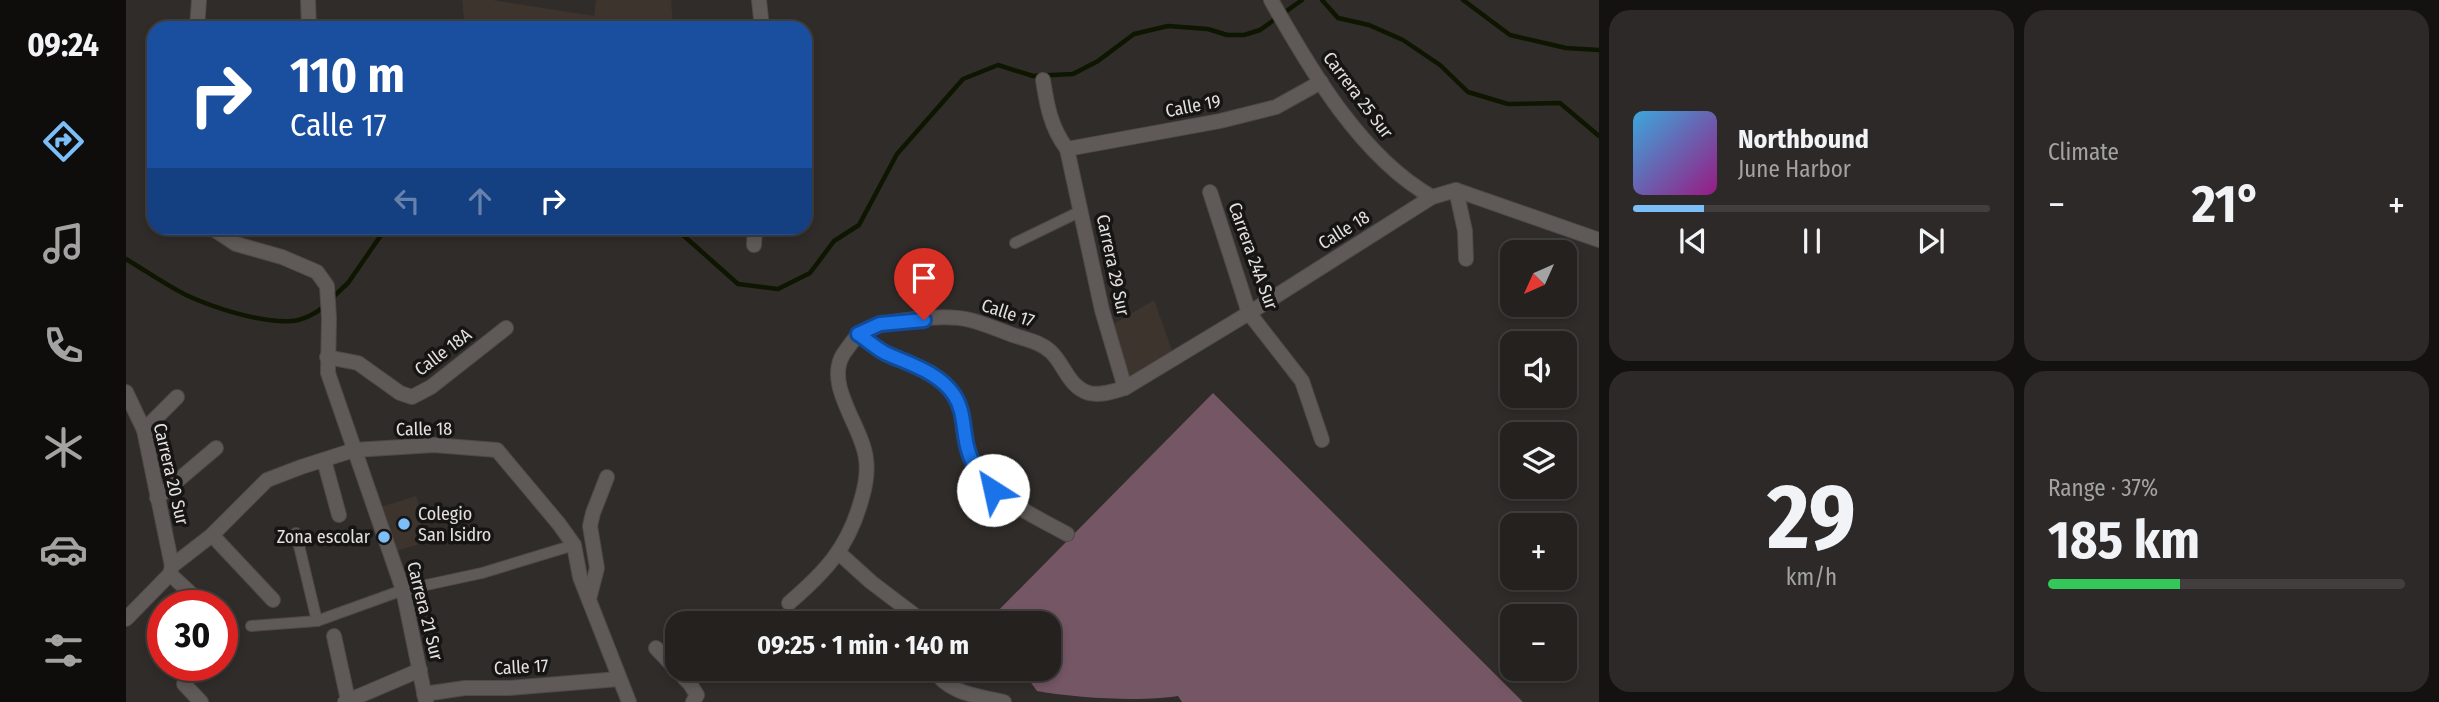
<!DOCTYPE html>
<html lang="en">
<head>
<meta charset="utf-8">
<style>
	:root { --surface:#24211f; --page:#2c2928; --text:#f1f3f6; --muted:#a3a3a4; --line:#413e3d; --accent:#7bbef8 }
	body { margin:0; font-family:"Fira Sans Condensed",sans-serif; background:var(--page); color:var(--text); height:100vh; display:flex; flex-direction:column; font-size:26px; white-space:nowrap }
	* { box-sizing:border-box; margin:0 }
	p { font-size:23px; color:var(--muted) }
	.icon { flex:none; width:38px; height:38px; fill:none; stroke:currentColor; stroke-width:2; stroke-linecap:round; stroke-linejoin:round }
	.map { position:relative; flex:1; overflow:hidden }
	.drawer { display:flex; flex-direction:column; gap:10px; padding:10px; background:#141211; width:840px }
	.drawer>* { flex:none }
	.hud { position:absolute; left:21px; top:21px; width:665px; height:214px; border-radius:21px; box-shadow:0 4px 10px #0003,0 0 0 2px var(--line); background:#1a4fa0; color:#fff; overflow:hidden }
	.needle { width:46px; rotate:225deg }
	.buttons { position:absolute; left:1374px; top:240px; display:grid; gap:14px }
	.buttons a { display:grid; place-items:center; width:77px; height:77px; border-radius:14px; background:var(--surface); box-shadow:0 4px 10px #0003,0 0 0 2px var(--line); font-size:35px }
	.speed { position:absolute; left:21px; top:590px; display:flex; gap:14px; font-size:35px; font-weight:700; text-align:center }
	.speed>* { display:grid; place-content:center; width:91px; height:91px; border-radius:50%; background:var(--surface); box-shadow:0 4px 10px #0003,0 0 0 2px var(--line); line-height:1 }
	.speed .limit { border:10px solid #d22; background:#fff; color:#111 }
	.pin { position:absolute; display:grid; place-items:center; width:60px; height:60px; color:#fff; margin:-72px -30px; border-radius:50% 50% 50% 0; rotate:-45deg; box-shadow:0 0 7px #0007 }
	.pin .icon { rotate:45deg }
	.me { position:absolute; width:77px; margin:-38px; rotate:325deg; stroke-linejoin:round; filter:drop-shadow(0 0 5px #0008) }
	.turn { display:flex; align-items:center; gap:24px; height:147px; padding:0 28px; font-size:32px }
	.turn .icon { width:91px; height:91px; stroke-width:2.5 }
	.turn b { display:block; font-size:49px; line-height:60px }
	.lanes { display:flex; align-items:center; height:66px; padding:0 28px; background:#0003; justify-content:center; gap:35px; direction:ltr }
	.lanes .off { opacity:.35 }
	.big { font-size:52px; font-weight:700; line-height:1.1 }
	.drawer .widget { flex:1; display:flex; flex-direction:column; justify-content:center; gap:10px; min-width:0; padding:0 24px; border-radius:21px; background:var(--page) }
	.drawer .dial { align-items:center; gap:0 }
	.dial b { font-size:91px; line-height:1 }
	.song { display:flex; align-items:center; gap:21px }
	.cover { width:84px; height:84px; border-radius:10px; background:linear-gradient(135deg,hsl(200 70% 55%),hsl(310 70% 35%)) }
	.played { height:7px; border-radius:4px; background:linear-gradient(90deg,var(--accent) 20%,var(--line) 20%) }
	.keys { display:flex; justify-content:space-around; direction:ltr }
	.heat { display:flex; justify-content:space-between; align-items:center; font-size:38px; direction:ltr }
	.charge { height:10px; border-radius:5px; background:linear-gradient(90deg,#34c759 37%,var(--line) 0) }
	.drawer .tiles { flex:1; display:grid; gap:10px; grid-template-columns:repeat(2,1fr) }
	.trip { position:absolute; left:539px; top:611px; width:396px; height:70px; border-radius:21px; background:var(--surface); box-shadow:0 4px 10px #0003,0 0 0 2px var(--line); font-weight:700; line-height:70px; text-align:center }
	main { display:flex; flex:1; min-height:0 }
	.tab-bar { display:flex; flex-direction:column; width:126px; justify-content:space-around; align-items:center; background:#0e0d0c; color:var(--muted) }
	.tab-bar .icon { width:49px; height:49px }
	.tab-bar .active { color:var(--accent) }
	.tab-bar b { font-size:32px; color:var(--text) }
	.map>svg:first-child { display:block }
	.built { fill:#3c342d }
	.forest { fill:#755665 }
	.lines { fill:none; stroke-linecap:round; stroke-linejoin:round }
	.stream { stroke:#0e1601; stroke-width:4.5 }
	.pedestrian-casing { stroke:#4d4947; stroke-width:12 }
	.minor-casing { stroke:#4d4947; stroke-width:16 }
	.pedestrian { stroke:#5f5a57; stroke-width:10 }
	.minor { stroke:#5f5a57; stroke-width:14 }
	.route-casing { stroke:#114b97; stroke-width:18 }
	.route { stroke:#1a73e8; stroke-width:12 }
	.poi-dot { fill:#7bbef8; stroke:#171513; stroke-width:2.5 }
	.labels { text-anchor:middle; stroke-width:7; stroke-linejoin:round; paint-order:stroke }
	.street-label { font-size:18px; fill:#e3e1df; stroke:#171513 }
	.poi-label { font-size:18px; fill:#e3e1df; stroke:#171513; text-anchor:start }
</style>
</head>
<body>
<main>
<nav class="tab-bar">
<b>09:24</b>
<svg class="icon active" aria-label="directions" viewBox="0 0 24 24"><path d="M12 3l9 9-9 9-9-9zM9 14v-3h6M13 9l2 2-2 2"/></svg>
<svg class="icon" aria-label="music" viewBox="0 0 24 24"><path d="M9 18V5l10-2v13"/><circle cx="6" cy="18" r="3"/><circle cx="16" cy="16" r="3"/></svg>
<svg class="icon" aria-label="phone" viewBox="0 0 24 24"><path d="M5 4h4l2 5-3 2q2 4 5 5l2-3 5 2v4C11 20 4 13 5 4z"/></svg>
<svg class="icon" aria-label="climate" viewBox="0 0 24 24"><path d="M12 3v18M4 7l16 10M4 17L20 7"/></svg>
<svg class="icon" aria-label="car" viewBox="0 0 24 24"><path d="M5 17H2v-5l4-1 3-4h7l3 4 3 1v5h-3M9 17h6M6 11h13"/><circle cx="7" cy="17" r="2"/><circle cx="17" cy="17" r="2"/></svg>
<svg class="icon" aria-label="filters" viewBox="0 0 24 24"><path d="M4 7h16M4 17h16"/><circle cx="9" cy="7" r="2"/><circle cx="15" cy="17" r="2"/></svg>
</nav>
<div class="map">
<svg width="1473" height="702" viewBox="0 0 1473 702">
	<rect width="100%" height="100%" fill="#302c29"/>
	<!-- built -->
	<g class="built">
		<path d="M336 0H367L468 16 470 0H545L547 28H339Z"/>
		<path d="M1028 300 1048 356 999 387 984 326Z"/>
		<path d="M290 496 305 541 266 552 252 508Z"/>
	</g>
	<!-- forest -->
	<path class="forest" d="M1087 393 1397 702H1056L1052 696C1015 702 950 698 911 691L895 669 922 668V623H865L863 620Z"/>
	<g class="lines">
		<!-- stream -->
		<g class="stream">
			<path d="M1196 0 1212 18 1243 25 1277 40 1314 65 1342 92 1382 104 1434 103 1473 136"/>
			<path d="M1337 0 1384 35 1440 48 1473 50"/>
			<path d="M549 228 612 284 652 289 684 273 708 241 733 225 771 154 837 79 872 65 907 76 947 74 972 61 1008 34 1042 26 1082 29 1101 35H1118L1134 30 1176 0"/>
			<path d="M0 259C20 271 40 285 60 295 88 308 135 323 165 321 175 321 192 313 199 305"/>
			<path d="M205 299 222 283 260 228"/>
		</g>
		<!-- pedestrian casing -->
		<g class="pedestrian-casing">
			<g id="pedestrian">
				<path d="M889 243 955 211"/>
				<path d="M170 533 191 621"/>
				<path d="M125 626 191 621 277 590 356 573 448 545"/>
			</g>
		</g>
		<!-- minor casing -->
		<g class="minor-casing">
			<g id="minor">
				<path d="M182 0 183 28"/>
				<path d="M633 0 636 28"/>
				<path d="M1145 0C1184 69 1235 157 1306 197"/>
				<path d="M71 28 73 0"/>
				<path d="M917 80C921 106 925 128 941 149L976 310 999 388"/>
				<path d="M941 149 1094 121 1150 107 1195 82"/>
				<path d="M1330 190 1339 231 1340 259"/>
				<path d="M1084 192 1123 313 1176 381 1196 440"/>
				<path d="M86 228 110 244 156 257 191 272 201 286 203 318 202 373 277 590 300 702"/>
				<path d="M628 245 629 228"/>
				<path d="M732 334C741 340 749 348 759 352 782 364 812 371 827 393 840 411 835 435 843 455 860 496 905 514 941 534"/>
				<path d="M201 357 232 363 274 393 286 397 305 387 380 328"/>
				<path d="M0 392 18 430 46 566"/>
				<path d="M18 430 51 397"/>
				<path d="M198 460 213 515"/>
				<path d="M31 498 90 448"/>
				<path d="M86 535 147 600"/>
				<path d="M713 553 745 582 799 623"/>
				<path d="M44 574 76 604"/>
				<path d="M463 599 471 568 464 526 467 513 481 477"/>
				<path d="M663 603C699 572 722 548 735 501 739 488 742 472 740 459 737 427 697 384 718 353 723 347 728 337 735 333 757 319 820 314 844 320 860 324 875 331 890 336 902 340 914 342 924 351 938 363 942 387 963 393 975 396 988 391 999 388L1123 313 1306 197 1330 190 1473 240"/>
				<path d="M0 619 44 574 46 566 86 535 141 480 175 467 228 450 308 445 371 450 433 524 448 545 454 577 503 702"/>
				<path d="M208 636 222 700"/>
				<path d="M530 648 564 684 571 695 567 702"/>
				<path d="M807 668C821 694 853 696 878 702"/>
				<path d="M58 684 75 702"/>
				<path d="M298 694 339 688H383L493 679"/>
				<path d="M219 702 294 670"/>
			</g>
		</g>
		<!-- pedestrian -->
		<use href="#pedestrian" class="pedestrian"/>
		<!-- minor -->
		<use href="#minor" class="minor"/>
	</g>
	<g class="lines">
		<!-- route casing -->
		<g class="route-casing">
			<path id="route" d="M798 320 754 324 732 334C741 340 750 348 759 353 783 364 813 372 828 395 840 413 836 434 843 453 847 467 858 479 867 490"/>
		</g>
		<!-- route -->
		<use href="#route" class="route"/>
	</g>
	<!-- markers -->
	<g class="poi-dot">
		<circle cx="278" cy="524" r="7"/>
		<circle cx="258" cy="537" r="7"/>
	</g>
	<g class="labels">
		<!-- street labels -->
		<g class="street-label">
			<text transform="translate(1232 95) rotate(53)" y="6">Carrera 25 Sur</text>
			<text transform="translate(1067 106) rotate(-11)" y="6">Calle 19</text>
			<text transform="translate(1218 230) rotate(-32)" y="6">Calle 18</text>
			<text transform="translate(1127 256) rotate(70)" y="6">Carrera 24A Sur</text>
			<text transform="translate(987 265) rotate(78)" y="6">Carrera 29 Sur</text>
			<text transform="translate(882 313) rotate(18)" y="6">Calle 17</text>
			<text transform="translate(317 352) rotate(-37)" y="6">Calle 18A</text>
			<text transform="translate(298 429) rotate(-1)" y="6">Calle 18</text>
			<text transform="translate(45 474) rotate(77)" y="6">Carrera 20 Sur</text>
			<text transform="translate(299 611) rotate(76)" y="6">Carrera 21 Sur</text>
			<text transform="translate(395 667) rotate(-3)" y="6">Calle 17</text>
		</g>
		<!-- poi labels -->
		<g class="poi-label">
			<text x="292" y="520">Colegio<tspan x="292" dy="21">San Isidro</tspan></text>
			<text x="244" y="543" text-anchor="end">Zona escolar</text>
		</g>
	</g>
</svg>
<div class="buttons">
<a><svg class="needle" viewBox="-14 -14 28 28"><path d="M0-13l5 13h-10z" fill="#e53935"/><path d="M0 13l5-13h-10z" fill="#a3a3a4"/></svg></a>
<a><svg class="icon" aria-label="sound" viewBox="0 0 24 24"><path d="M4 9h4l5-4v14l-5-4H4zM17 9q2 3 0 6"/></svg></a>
<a><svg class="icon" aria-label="layers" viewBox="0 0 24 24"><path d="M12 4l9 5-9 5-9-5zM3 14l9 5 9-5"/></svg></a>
<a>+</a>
<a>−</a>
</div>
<div class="speed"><div class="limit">30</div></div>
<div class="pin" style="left:798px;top:320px;background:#d93025"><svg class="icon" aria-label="arrive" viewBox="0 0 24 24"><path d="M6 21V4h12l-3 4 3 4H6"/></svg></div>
<svg class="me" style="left:867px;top:490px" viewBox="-20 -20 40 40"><circle r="19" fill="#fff"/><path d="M0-13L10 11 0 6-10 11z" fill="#1a73e8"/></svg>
<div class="trip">09:25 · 1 min · 140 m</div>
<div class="hud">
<div class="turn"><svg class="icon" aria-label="right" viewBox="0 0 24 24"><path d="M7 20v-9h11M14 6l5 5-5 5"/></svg><div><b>110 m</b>Calle 17</div></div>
<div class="lanes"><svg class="icon off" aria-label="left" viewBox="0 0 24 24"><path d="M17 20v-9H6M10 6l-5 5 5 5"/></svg><svg class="icon off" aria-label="ahead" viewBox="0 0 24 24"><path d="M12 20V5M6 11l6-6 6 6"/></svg><svg class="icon" aria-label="right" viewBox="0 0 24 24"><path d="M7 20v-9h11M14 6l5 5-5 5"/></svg></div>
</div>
</div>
<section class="drawer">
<div class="tiles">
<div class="widget">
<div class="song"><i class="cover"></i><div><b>Northbound</b><p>June Harbor</p></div></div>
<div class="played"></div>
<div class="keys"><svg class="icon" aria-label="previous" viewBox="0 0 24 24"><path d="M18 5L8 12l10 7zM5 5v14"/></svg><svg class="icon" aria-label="pause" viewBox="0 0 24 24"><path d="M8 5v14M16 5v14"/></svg><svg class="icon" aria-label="next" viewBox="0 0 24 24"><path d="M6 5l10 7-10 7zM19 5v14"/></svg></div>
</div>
<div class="widget"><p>Climate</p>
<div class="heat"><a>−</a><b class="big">21°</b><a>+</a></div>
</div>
<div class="widget dial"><b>29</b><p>km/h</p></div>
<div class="widget"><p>Range · 37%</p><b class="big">185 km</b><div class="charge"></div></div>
</div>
</section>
</main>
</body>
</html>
